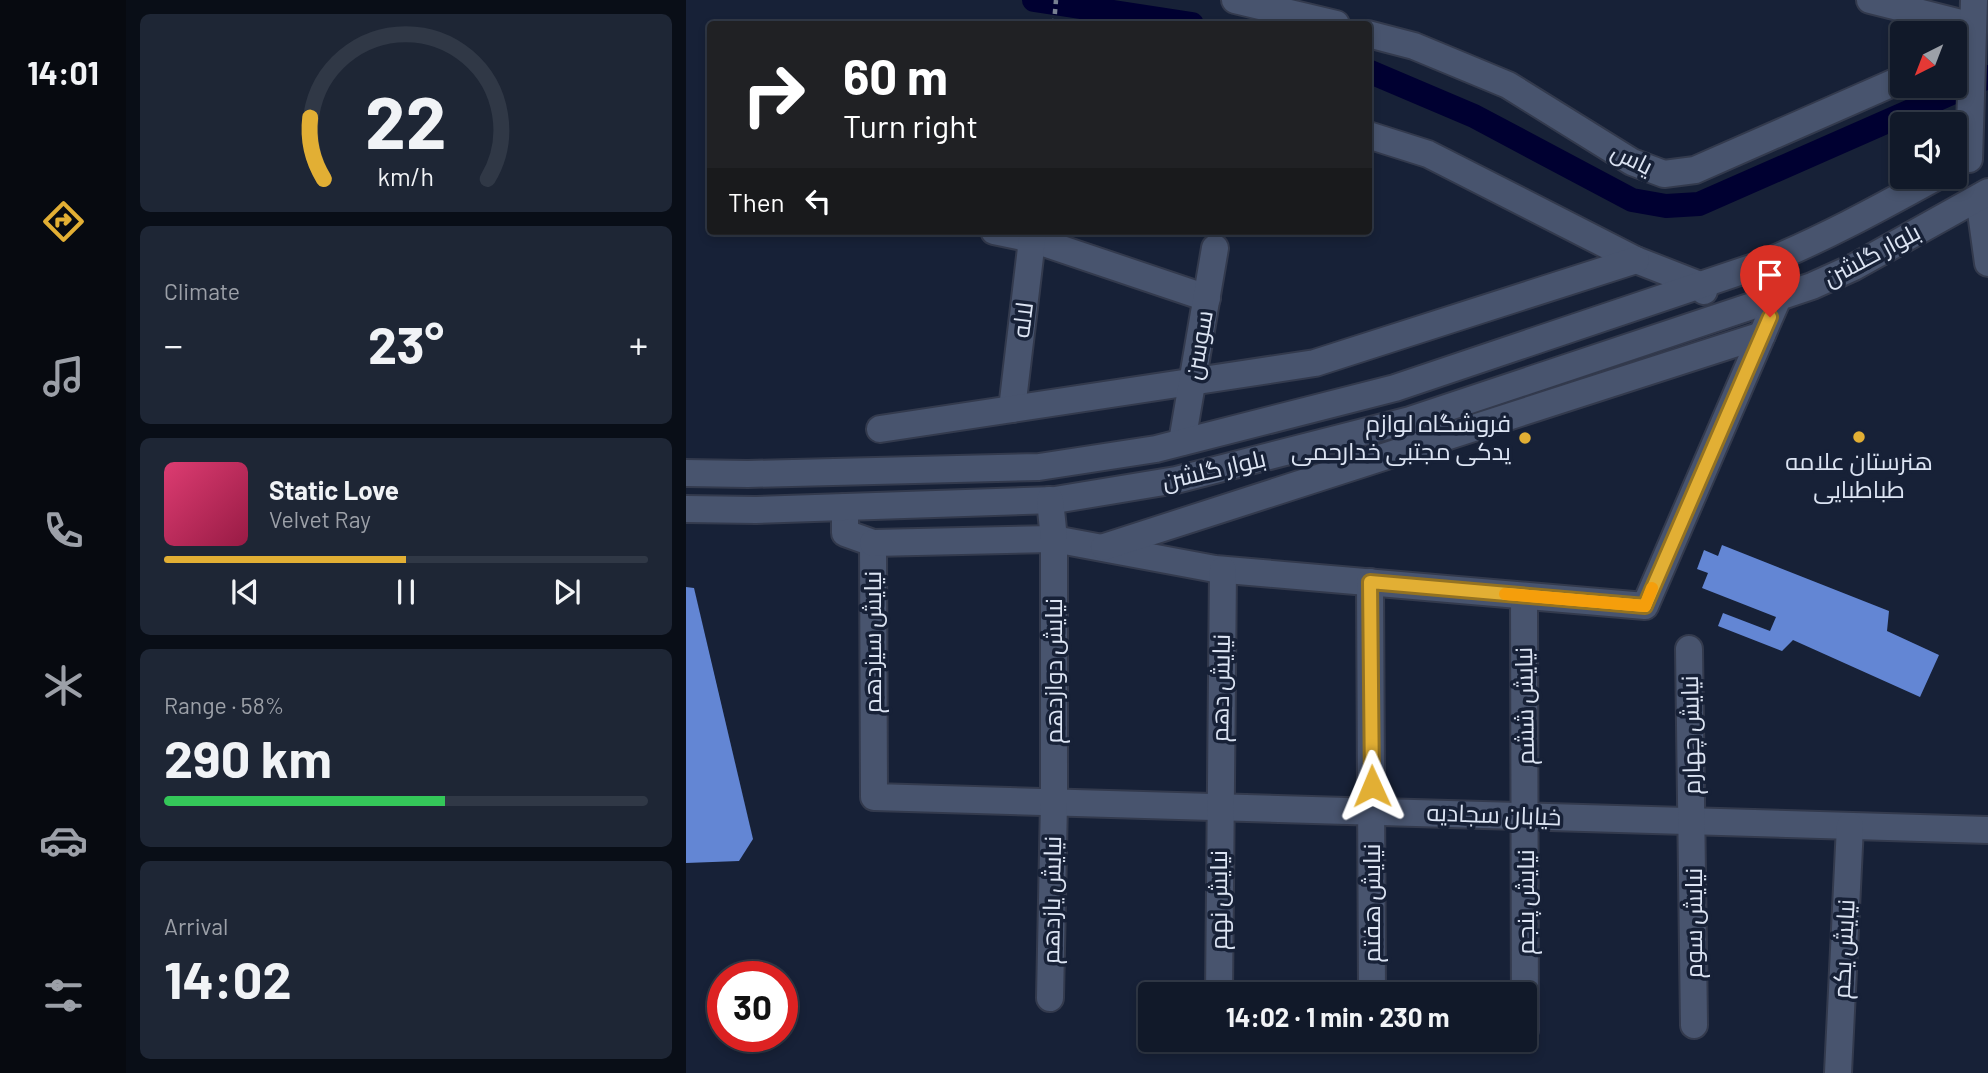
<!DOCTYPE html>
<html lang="en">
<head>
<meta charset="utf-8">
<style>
	:root { --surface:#111929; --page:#1e2635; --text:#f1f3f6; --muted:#9ca0a8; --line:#303846; --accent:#e2af34 }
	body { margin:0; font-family:Barlow,Cairo,sans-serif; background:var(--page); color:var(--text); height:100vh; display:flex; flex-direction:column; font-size:26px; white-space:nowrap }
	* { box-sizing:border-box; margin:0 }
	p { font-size:23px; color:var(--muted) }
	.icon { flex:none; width:38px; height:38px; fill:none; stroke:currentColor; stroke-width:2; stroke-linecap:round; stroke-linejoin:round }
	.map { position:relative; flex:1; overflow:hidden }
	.side { display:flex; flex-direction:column; gap:14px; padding:14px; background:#090e17; width:560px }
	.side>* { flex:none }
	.banner { position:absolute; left:21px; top:21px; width:665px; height:214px; border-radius:7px; box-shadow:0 4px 10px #0003,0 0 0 2px var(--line); background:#202124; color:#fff; overflow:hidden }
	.needle { width:46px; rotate:222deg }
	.buttons { position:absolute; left:1204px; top:21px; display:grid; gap:14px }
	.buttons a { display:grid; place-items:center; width:77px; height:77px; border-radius:7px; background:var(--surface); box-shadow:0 4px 10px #0003,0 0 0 2px var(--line); font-size:35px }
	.speed { position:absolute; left:21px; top:961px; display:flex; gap:14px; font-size:35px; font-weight:700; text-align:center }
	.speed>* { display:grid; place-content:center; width:91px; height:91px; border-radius:50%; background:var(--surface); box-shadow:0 4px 10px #0003,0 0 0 2px var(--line); line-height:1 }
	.speed .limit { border:10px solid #d22; background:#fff; color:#111 }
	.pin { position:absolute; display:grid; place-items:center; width:60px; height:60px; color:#fff; margin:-72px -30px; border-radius:50% 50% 50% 0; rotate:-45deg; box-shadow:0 0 7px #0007 }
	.pin .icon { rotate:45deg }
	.me { position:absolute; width:77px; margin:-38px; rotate:359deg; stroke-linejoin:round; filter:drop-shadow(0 0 5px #0008) }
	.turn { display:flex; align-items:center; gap:24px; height:147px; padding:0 21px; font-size:32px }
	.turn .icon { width:91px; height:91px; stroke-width:2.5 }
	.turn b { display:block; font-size:49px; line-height:60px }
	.then { display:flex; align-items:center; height:66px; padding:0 21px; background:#0003; gap:14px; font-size:26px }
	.big { font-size:52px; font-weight:700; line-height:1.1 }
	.side .widget { flex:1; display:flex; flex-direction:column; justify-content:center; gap:10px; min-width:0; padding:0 24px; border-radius:10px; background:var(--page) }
	.side .dial { align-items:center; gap:0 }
	.dial svg { height:182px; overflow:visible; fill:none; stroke:var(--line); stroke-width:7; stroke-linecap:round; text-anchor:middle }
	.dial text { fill:var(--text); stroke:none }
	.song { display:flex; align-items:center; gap:21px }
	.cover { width:84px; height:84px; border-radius:10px; background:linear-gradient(135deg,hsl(340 70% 55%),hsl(340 70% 35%)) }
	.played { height:7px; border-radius:4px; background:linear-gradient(90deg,var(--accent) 50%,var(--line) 50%) }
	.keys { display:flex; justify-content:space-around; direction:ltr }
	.heat { display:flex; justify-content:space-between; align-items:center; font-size:38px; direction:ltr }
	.charge { height:10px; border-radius:5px; background:linear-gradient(90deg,#34c759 58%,var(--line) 0) }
	.trip { position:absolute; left:452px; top:982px; width:399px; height:70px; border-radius:7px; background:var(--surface); box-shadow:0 4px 10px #0003,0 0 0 2px var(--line); font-weight:700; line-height:70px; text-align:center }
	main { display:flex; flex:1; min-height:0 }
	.tabs { display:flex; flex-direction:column; width:126px; justify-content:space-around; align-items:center; background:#070a10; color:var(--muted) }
	.tabs .icon { width:49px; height:49px }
	.tabs .selected { color:var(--accent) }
	.tabs b { font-size:32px; color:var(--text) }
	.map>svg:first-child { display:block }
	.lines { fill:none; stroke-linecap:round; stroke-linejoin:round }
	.canal { stroke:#000031; stroke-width:24 }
	.building { fill:#6386d4 }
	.minor-casing { stroke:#333a4d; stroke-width:30 }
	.path { stroke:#778092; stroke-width:4.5; stroke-dasharray:5 5; stroke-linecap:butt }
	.minor { stroke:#48546e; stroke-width:26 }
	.route-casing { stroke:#937222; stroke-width:18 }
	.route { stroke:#e2af34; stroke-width:12 }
	.slow { stroke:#f59e0b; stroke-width:12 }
	.poi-dot { fill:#e2af34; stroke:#172137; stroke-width:2.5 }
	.labels { text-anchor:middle; stroke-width:7; stroke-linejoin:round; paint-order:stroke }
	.street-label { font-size:24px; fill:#dce4f3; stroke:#172137 }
	.poi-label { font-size:24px; fill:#dce4f3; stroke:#172137; text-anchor:end }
</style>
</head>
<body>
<main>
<nav class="tabs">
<b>14:01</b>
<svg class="icon selected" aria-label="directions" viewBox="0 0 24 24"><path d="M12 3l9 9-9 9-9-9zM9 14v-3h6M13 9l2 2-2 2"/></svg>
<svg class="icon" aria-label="music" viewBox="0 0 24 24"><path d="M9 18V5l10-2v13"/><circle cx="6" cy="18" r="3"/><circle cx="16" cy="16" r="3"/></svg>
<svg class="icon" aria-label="phone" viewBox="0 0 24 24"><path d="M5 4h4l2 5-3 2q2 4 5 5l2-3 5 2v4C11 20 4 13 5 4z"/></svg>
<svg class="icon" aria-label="climate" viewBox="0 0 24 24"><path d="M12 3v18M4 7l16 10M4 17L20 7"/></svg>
<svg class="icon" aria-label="car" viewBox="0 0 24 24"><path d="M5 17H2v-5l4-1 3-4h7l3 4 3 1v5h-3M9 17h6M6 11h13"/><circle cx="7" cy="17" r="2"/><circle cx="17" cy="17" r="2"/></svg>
<svg class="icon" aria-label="filters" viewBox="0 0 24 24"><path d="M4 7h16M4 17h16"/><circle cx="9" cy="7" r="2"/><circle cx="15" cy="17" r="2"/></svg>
</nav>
<section class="side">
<div class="widget dial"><svg viewBox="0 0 100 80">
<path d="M14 69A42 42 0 1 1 86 69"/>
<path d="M14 69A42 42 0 0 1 8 42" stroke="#e2af34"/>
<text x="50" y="56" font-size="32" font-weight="700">22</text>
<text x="50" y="72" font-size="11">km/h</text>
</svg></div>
<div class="widget"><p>Climate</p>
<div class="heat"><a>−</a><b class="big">23°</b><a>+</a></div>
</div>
<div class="widget">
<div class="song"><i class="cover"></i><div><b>Static Love</b><p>Velvet Ray</p></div></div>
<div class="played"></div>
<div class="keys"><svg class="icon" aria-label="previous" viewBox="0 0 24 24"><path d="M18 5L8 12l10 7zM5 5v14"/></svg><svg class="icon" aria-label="pause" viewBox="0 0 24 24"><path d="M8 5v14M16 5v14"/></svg><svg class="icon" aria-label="next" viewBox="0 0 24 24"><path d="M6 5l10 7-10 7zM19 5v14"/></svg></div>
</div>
<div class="widget"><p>Range · 58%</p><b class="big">290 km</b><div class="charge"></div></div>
<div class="widget"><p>Arrival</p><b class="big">14:02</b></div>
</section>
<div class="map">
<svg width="1302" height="1073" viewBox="0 0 1302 1073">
	<rect width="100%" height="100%" fill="#172137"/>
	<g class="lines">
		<!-- canal -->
		<g class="canal">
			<path d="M348 0 506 24"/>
			<path d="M682 71 788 116 946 200 980 206 1013 204 1302 77"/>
		</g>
	</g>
	<!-- building -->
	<g class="building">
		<path d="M1036 545 1203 611 1201 631 1253 655 1234 697 1107 640 1096 651 1032 626 1037 613 1084 631 1090 617 1016 588 1022 573 1011 569 1018 550 1032 556Z"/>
		<path d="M0 587 8 588 67 839 53 861 0 863Z"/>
	</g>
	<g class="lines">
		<!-- minor casing -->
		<g class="minor-casing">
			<g id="minor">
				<path d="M549 0 650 24"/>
				<path d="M1184 0 1287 26"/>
				<path d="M682 34 728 46 822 85 946 162 978 174 1009 170 1216 79"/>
				<path d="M682 135 742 154 950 260 1014 285 1018 291"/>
				<path d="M1283 159 1288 0"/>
				<path d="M1293 198 1302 263"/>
				<path d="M308 231 346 239 521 298"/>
				<path d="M326 409 347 231"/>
				<path d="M194 429 629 363 950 260"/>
				<path d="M496 442 529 248"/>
				<path d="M0 473 62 474 353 467 470 449 709 388 1071 266C1135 240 1190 210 1250 177"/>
				<path d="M159 507V533L187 543 188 797 1302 830"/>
				<path d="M0 509 70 510 369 500 490 480 724 420 1126 286 1168 267 1302 192"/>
				<path d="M187 543 368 539 529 569 959 606 1092 298"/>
				<path d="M418 547 1076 335"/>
				<path d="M684 582 686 994"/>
				<path d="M838 596 839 1030"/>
				<path d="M1003 649 1008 1025"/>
				<path d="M533 994 537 570"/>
				<path d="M364 998 368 802V539L364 500"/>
				<path d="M1152 1073 1164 826"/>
			</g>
		</g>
		<!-- path -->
		<path class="path" d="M368 24 370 0"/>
		<!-- minor -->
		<use href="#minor" class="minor"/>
	</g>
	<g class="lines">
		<!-- route casing -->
		<g class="route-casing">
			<path id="route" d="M686 786 684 582 959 606 1084 317"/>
		</g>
		<!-- route -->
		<use href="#route" class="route"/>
		<!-- slow -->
		<path class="slow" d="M819 594 959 606 966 588"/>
	</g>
	<!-- markers -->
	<g class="poi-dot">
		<circle cx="1173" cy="437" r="7"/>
		<circle cx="839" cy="438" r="7"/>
	</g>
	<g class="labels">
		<!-- street labels -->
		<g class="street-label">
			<text transform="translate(946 159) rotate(26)" y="8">یاس</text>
			<text transform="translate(1186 255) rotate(-28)" y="8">بلوار گلشن</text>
			<text transform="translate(337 320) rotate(-83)" y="8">لاله</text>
			<text transform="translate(513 345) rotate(-80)" y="8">سوسن</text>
			<text transform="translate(528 470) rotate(-13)" y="8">بلوار گلشن</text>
			<text transform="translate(187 642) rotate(-90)" y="8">نیایش سیزدهم</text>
			<text transform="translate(368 671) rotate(-90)" y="8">نیایش دوازدهم</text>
			<text transform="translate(535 688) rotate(-89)" y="8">نیایش دهم</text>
			<text transform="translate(839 706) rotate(-91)" y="8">نیایش ششم</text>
			<text transform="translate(1005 735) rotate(-91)" y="8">نیایش چهارم</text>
			<text transform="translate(808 815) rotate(2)" y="8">خیابان سجادیه</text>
			<text transform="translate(366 900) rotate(-89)" y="8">نیایش یازدهم</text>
			<text transform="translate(533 900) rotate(-90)" y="8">نیایش نهم</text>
			<text transform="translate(840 902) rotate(-90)" y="8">نیایش پنجم</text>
			<text transform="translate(686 903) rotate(-90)" y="8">نیایش هفتم</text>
			<text transform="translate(1008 923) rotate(-90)" y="8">نیایش سوم</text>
			<text transform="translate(1158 949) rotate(-87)" y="8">نیایش یکم</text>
		</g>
		<!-- poi labels -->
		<g class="poi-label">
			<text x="825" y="432">فروشگاه لوازم<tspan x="825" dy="28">یدکی مجتبی خدارحمی</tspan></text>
			<text x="1173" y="470" text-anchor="middle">هنرستان علامه<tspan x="1173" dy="28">طباطبایی</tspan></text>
		</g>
	</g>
</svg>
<div class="buttons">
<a><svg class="needle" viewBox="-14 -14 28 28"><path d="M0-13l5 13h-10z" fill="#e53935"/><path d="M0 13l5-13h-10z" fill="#9ca0a8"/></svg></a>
<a><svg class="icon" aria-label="sound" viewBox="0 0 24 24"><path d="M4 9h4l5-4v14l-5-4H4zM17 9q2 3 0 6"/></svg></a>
</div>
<div class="speed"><div class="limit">30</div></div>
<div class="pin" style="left:1084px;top:317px;background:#d93025"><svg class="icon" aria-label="arrive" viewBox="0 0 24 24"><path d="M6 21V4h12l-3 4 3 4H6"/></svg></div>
<svg class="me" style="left:686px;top:786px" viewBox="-20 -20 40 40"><path d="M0-17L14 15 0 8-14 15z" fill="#e2af34" stroke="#fff" stroke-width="4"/></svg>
<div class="trip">14:02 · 1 min · 230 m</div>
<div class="banner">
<div class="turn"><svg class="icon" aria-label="right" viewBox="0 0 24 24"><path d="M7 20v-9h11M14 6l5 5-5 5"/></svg><div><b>60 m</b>Turn right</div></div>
<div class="then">Then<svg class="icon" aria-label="left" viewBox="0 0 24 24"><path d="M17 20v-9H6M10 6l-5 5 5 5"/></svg></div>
</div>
</div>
</main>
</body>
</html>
